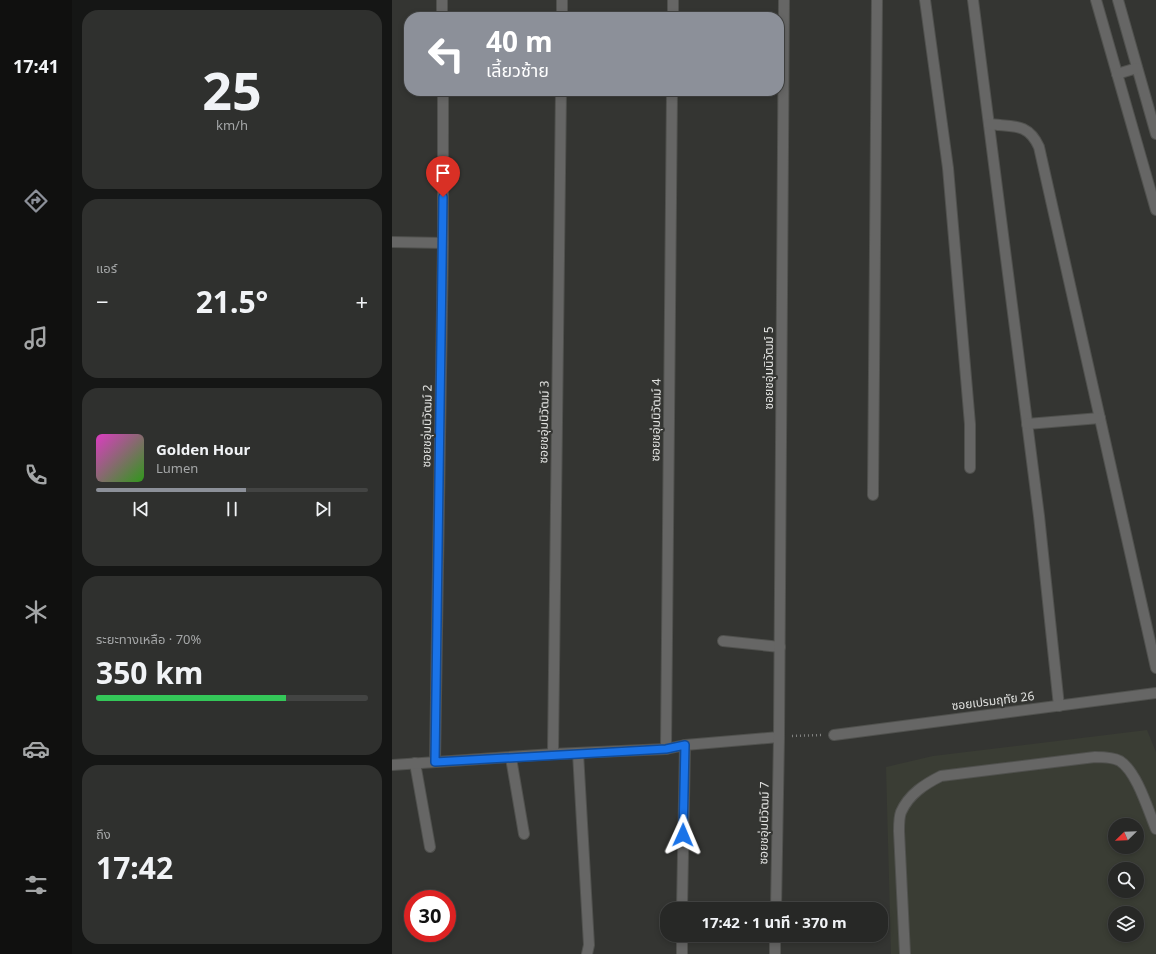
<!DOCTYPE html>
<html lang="th">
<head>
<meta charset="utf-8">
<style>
	:root { --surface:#272826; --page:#2f302e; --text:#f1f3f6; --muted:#a4a6a7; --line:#434443; --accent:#8c9099 }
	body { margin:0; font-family:"Noto Sans","Noto Sans Thai",sans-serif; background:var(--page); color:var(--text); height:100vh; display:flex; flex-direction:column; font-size:15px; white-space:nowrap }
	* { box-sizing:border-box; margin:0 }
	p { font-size:13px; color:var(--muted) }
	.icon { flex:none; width:22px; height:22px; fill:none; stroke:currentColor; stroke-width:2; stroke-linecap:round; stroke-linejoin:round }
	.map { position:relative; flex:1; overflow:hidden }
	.drawer { display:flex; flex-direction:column; gap:10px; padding:10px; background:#151615; width:320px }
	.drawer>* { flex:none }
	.top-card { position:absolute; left:12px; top:12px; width:380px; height:84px; border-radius:16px; box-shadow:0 2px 6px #0003,0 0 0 1px var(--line); background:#8c9099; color:#fff; overflow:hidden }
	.needle { width:26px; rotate:247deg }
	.fabs { position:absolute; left:716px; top:818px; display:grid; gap:8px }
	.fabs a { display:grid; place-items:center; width:36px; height:36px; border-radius:50%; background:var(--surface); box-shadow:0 2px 6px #0003,0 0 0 1px var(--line); font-size:20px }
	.speed { position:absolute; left:12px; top:890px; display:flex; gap:8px; font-size:20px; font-weight:700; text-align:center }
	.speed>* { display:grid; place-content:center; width:52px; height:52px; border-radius:50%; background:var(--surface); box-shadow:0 2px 6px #0003,0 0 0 1px var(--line); line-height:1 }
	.speed .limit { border:6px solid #d22; background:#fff; color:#111 }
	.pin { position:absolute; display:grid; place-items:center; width:34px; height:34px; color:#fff; margin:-41px -17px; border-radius:50% 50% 50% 0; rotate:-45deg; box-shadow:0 0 4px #0007 }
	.pin .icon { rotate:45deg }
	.me { position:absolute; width:44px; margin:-22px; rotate:1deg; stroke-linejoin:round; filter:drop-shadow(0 0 3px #0008) }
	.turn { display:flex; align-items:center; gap:14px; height:84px; padding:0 16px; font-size:18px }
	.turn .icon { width:52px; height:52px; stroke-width:2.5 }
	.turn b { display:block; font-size:28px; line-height:34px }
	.big { font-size:30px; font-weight:700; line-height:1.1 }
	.drawer .widget { flex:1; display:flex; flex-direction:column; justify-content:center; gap:6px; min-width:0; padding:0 14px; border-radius:16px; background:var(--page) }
	.drawer .dial { align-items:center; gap:0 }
	.dial b { font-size:52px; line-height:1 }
	.song { display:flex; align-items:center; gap:12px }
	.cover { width:48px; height:48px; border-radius:6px; background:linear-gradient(135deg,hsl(310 70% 55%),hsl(110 70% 35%)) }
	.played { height:4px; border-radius:2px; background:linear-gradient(90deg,var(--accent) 55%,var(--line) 55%) }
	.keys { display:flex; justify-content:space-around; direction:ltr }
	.heat { display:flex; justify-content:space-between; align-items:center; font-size:22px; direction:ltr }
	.charge { height:6px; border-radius:3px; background:linear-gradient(90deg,#34c759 70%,var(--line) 0) }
	.trip { position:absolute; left:268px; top:902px; width:228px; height:40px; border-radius:16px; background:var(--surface); box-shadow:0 2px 6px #0003,0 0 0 1px var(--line); font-weight:700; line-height:40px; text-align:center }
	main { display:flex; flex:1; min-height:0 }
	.tabs { display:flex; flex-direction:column; width:72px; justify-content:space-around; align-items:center; background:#10100f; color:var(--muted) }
	.tabs .icon { width:28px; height:28px }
	.tabs .current { color:var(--accent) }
	.tabs b { font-size:18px; color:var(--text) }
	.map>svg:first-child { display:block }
	.built { fill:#3a3d34; fill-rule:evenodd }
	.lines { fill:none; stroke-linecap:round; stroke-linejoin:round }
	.minor-casing { stroke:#50514e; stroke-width:12 }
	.path { stroke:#818280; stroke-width:2.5; stroke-dasharray:1 3; stroke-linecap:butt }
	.minor { stroke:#666665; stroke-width:10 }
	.route-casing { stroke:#114b97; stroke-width:10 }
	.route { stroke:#1a73e8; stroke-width:7 }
	.labels { text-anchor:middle; stroke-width:4; stroke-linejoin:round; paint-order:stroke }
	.street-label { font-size:12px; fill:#e0e1df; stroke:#343532 }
</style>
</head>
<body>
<main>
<nav class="tabs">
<b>17:41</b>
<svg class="icon current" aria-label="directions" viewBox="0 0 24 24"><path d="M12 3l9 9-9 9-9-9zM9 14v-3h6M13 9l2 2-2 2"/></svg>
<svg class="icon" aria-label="music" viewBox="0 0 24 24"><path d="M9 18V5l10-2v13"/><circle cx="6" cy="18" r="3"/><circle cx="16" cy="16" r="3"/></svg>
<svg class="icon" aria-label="phone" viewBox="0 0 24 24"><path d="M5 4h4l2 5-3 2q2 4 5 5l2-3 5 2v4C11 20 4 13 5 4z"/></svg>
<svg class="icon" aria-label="climate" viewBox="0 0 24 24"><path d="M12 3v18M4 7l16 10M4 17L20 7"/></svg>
<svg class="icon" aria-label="car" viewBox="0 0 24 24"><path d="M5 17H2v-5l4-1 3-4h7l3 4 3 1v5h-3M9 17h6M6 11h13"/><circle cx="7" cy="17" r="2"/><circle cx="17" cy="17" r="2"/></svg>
<svg class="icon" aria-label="filters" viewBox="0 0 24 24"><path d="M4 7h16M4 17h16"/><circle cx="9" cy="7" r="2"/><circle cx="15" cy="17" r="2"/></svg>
</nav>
<section class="drawer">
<div class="widget dial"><b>25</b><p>km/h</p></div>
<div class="widget"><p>แอร์</p>
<div class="heat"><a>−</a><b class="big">21.5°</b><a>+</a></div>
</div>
<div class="widget">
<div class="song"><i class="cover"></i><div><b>Golden Hour</b><p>Lumen</p></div></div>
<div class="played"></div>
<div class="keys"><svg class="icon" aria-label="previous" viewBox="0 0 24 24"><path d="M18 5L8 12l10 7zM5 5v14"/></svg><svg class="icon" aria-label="pause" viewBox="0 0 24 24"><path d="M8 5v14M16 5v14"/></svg><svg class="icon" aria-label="next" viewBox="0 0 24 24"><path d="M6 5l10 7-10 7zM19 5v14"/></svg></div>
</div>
<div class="widget"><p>ระยะทางเหลือ · 70%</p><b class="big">350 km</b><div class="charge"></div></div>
<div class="widget"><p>ถึง</p><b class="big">17:42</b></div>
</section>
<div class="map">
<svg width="764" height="954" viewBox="0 0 764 954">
	<rect width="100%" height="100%" fill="#343532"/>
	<!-- built -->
	<path class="built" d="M755 730 764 752V954H499L494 767 541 756ZM723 825H745V847H723ZM723 869H745V891H723ZM723 913H745V935H723Z"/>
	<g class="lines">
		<!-- minor casing -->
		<g class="minor-casing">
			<g id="minor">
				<path d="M50 0V17"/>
				<path d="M533 0 556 168 578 424V468"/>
				<path d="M581 0 647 516 667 706"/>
				<path d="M704 0 764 210"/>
				<path d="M726 0 764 134"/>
				<path d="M170 17V0"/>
				<path d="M281 17V0"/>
				<path d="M725 74 745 68"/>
				<path d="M597 124C620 127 636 122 647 147L764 668"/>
				<path d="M0 242 51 243"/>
				<path d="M635 424 708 418"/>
				<path d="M481 495 485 0"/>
				<path d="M331 641 388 647"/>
				<path d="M442 735 764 693"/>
				<path d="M274 749 280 91"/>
				<path d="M186 753 197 945 195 954"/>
				<path d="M161 754 169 91"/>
				<path d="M119 758 132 834"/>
				<path d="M43 762 51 243V91"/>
				<path d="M23 763 38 847"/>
				<path d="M0 765 161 754 274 749 293 745 387 737"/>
				<path d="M290 909 293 745"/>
				<path d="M384 909 387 737 392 0"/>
				<path d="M290 954V935"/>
				<path d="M383 954V935"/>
				<path d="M513 954 507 831C507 825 507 817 509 812 517 794 533 784 549 776L703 757C711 757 721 757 728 761 745 772 756 810 764 829"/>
			</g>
		</g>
		<!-- path -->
		<path class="path" d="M400 736 429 735"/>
		<!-- minor -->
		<use href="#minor" class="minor"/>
	</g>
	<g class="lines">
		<!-- route casing -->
		<g class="route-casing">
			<path id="route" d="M51 197 43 762 274 749 293 745 291 835"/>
		</g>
		<!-- route -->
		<use href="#route" class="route"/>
	</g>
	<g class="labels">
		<!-- street labels -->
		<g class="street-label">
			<text transform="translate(377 368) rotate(-90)" y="4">ซอยชอุ่มนิวัฒม์ 5</text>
			<text transform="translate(264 420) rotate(-89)" y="4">ซอยชอุ่มนิวัฒม์ 4</text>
			<text transform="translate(152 422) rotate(-89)" y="4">ซอยชอุ่มนิวัฒม์ 3</text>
			<text transform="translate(35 426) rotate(-89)" y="4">ซอยชอุ่มนิวัฒม์ 2</text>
			<text transform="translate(601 701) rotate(-7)" y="4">ซอยเปรมฤทัย 26</text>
			<text transform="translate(372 823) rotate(-89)" y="4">ซอยชอุ่มนิวัฒม์ 7</text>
		</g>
	</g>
</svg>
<div class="fabs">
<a><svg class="needle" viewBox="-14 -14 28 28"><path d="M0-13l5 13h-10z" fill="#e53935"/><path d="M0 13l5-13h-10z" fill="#a4a6a7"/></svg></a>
<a><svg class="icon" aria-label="search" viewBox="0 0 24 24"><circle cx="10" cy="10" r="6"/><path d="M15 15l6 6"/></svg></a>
<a><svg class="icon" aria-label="layers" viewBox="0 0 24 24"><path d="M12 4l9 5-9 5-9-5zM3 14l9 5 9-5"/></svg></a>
</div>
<div class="speed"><div class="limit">30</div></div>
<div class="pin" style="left:51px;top:197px;background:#d93025"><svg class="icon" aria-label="arrive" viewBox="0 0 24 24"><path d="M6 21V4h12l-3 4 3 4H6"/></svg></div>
<svg class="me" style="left:291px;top:835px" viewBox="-20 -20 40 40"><path d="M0-17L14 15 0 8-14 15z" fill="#1a73e8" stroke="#fff" stroke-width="4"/></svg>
<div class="trip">17:42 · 1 นาที · 370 m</div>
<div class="top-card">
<div class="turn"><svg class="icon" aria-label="left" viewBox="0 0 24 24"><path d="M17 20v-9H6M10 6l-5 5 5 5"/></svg><div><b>40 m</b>เลี้ยวซ้าย</div></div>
</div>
</div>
</main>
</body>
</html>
